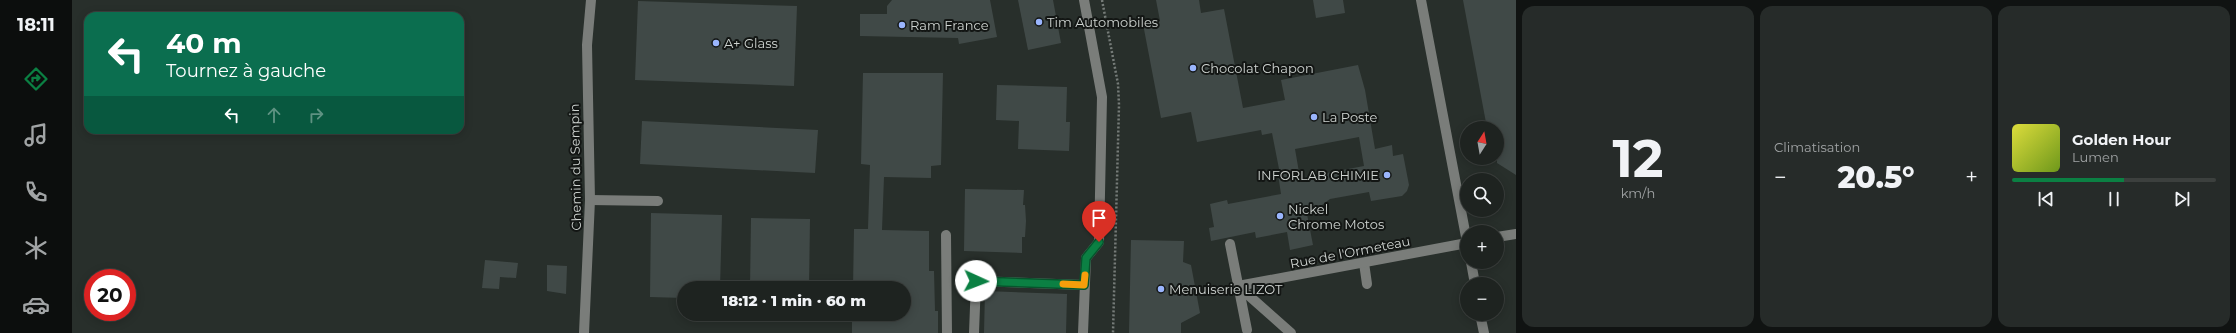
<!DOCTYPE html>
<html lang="fr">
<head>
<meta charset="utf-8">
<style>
	:root { --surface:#1e2320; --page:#262b29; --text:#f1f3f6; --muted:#a1a4a5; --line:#3c403e; --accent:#0b8043 }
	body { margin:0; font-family:Montserrat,sans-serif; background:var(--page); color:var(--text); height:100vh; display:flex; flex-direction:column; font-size:15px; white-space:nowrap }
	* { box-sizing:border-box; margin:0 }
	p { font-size:13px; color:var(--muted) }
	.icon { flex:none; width:22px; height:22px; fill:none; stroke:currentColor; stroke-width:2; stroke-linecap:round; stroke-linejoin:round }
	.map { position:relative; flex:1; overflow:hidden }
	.side { display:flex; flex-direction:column; gap:6px; padding:6px; background:#101312; width:720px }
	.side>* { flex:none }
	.guide { position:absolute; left:12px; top:12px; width:380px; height:122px; border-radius:12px; box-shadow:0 2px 10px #0003,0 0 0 1px var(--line); background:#0b6e4f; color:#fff; overflow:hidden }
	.needle { width:26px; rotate:11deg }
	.buttons { position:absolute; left:1388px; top:121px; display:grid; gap:8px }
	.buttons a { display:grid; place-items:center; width:44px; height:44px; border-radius:50%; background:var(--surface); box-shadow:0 2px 10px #0003,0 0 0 1px var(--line); font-size:20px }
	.speed { position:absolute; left:12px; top:269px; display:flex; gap:8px; font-size:20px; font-weight:700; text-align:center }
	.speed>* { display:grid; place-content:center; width:52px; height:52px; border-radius:50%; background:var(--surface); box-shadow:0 2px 10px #0003,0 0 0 1px var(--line); line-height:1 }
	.speed .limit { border:6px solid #d22; background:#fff; color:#111 }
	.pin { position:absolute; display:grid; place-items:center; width:34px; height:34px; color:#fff; margin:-41px -17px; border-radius:50% 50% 50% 0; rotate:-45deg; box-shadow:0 0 4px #0007 }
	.pin .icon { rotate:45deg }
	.me { position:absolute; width:44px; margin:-22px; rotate:92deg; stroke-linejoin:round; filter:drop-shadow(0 0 3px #0008) }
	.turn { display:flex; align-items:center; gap:14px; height:84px; padding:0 16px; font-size:18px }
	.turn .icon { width:52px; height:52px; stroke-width:2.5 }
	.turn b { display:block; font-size:28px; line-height:34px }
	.lanes { display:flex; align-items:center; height:38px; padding:0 16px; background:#0003; justify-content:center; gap:20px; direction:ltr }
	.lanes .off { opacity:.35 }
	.big { font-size:30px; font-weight:800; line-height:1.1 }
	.side .tile { flex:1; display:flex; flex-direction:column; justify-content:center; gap:6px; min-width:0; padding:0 14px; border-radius:12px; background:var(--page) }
	.side .dial { align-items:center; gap:0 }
	.dial b { font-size:52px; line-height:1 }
	.song { display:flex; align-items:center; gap:12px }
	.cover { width:48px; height:48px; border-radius:6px; background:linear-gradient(135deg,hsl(60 70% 55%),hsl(80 70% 35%)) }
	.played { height:4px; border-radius:2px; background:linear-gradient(90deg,var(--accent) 55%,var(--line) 55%) }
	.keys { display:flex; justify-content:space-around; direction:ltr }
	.heat { display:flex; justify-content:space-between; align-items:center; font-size:22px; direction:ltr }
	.side .tiles { flex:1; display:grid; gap:6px; grid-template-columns:repeat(3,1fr) }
	.trip { position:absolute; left:605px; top:281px; width:234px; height:40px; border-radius:20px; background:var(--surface); box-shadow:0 2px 10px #0003,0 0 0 1px var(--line); font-weight:800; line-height:40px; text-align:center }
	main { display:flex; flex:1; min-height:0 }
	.tab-bar { display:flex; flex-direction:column; width:72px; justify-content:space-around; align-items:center; background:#0c0e0d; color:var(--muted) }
	.tab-bar .icon { width:28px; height:28px }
	.tab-bar .on { color:var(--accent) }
	.tab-bar b { font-size:18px; color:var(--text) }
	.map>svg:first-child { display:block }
	.building { fill:#404947; fill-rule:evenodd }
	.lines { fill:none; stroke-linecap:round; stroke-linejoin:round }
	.path { stroke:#767c79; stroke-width:2.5; stroke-dasharray:2 2; stroke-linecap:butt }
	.minor { stroke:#7a7d7a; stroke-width:10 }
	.route-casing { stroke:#07532c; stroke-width:10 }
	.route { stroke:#0b8043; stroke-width:7 }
	.slow { stroke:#f59e0b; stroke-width:7 }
	.poi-dot { fill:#9ab5fd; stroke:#131614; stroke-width:1.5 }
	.labels { text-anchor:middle; stroke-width:4; stroke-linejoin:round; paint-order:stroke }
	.poi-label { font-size:13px; fill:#cfd4d1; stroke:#131614; text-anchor:start }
	.street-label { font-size:13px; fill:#cfd4d1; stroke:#131614 }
</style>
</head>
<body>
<main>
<nav class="tab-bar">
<b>18:11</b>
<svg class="icon on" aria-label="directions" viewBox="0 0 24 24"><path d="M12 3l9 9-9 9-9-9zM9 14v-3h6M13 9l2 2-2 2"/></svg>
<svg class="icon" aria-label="music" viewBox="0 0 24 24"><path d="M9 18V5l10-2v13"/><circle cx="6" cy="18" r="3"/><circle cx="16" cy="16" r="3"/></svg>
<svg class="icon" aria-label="phone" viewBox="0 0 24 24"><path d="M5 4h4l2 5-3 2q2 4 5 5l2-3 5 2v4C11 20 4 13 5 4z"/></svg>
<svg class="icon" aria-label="climate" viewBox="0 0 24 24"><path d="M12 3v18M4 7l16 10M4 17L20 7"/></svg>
<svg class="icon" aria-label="car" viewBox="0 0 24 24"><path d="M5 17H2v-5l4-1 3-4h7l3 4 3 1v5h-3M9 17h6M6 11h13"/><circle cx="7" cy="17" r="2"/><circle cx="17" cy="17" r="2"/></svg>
</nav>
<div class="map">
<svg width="1444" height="333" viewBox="0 0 1444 333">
	<rect width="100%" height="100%" fill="#282f2b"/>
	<!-- building -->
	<g class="building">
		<path d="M820 0H918L925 37 887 44 886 38 788 36V14H815V6Z"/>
		<path d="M946 0H981L989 43 956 50Z"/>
		<path d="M1084 0H1127L1129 13 1152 9 1171 108 1213 100 1209 80 1286 65 1293 90 1303 149 1320 145 1321 156 1331 154 1337 185 1335 191 1330 196 1299 201 1297 192 1258 199 1250 205 1234 209 1241 245 1218 250 1215 232 1184 238 1183 232 1139 241 1137 228 1142 227 1138 204 1155 200 1156 204 1209 194 1206 174H1208L1200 133 1190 135 1189 130 1125 142 1119 112 1089 118 1071 24 1088 21ZM1287 137 1292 166 1228 178 1223 149Z"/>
		<path d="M1241 0H1271L1273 13 1244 18Z"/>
		<path d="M1391 0H1444V175L1425 163V128H1415Z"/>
		<path d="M566 1 725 6 722 86 563 80Z"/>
		<path d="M791 73H871L869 165 859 166V178L812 177 810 230 857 231V271H862L863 311H866V333H780V314H832V288H781L782 229H796L798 165 789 164Z"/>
		<path d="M925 85 995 87 994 122H998L997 151 946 149 947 121 924 120Z"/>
		<path d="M570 121 746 130 743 173 568 164Z"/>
		<path d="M893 189 952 190 951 205H953L954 221 953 237H950V253L892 251Z"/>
		<path d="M579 213 650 215 648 288H612V298L578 297Z"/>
		<path d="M679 218 738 219 737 288H678Z"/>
		<path d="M1059 240 1112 241 1111 262 1119 265 1128 313 1109 323V333H1057Z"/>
		<path d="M413 260 446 263 444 278 428 277 427 289 410 288Z"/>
		<path d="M475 265 495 266 494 294 475 291Z"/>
		<path d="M913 291 995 294 994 333H912Z"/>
	</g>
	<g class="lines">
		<!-- path -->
		<path class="path" d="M1030 0 1046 84 1047 105 1041 333"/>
		<!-- minor -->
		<g class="minor">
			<path d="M1349 0 1395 242"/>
			<path d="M518 200 586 201"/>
			<path d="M874 235 875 333"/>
			<path d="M1425 237 1444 234"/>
			<path d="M1158 244 1175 330"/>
			<path d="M1399 262 1403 284"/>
			<path d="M1292 263 1295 284"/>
			<path d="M1166 286 1395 243"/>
			<path d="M1166 286 1219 333"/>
			<path d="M1408 314 1412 333"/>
			<path d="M512 333 518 200 515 45 519 0"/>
			<path d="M902 333 904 281 1012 285"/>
			<path d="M1011 333 1014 258 1027 242 1030 97 1012 0"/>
		</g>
	</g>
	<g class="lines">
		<!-- route casing -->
		<g class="route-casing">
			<path id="route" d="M904 281 1012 285 1014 258 1027 242"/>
		</g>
		<!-- route -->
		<use href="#route" class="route"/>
		<!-- slow -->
		<path class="slow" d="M991 284 1012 285 1013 275"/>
	</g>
	<!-- markers -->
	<g class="poi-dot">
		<circle cx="967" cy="22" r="4"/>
		<circle cx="830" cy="25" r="4"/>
		<circle cx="644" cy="43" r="4"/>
		<circle cx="1121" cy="68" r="4"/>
		<circle cx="1242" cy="117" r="4"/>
		<circle cx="1315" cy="175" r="4"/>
		<circle cx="1208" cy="216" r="4"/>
		<circle cx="1089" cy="289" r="4"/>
	</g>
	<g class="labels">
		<!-- poi labels -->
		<g class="poi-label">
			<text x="975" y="27">Tim Automobiles</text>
			<text x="838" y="30">Ram France</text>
			<text x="652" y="48">A+ Glass</text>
			<text x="1129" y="73">Chocolat Chapon</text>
			<text x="1250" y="122">La Poste</text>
			<text x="1307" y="180" text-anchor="end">INFORLAB CHIMIE</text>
			<text x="1216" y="214">Nickel<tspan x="1216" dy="15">Chrome Motos</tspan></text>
			<text x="1097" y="294">Menuiserie LIZOT</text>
		</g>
		<!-- street labels -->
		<g class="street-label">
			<text transform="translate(503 167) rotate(-91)" y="5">Chemin du Sempin</text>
			<text transform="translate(1278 252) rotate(-11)" y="5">Rue de l'Ormeteau</text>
		</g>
	</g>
</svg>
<div class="buttons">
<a><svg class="needle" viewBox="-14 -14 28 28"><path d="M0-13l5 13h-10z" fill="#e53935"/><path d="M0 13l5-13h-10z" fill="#a1a4a5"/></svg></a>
<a><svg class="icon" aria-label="search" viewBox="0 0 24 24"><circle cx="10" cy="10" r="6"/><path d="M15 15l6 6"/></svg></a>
<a>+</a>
<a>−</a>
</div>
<div class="speed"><div class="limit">20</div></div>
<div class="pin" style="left:1027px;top:242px;background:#d93025"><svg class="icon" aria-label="arrive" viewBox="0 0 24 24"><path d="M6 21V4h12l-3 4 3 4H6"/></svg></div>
<svg class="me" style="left:904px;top:281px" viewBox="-20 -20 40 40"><circle r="19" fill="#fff"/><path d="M0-13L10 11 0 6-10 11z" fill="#0b8043"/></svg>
<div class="trip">18:12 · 1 min · 60 m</div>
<div class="guide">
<div class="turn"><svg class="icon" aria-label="left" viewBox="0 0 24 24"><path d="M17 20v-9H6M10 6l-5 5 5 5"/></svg><div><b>40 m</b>Tournez à gauche</div></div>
<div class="lanes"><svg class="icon" aria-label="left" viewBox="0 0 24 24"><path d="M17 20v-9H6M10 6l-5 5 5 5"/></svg><svg class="icon off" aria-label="ahead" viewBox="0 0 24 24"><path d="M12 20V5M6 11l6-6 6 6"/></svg><svg class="icon off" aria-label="right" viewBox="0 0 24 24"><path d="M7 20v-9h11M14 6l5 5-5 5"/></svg></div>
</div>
</div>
<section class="side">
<div class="tiles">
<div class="tile dial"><b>12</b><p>km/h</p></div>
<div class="tile"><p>Climatisation</p>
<div class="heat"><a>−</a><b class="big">20.5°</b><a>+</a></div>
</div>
<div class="tile">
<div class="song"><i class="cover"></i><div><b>Golden Hour</b><p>Lumen</p></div></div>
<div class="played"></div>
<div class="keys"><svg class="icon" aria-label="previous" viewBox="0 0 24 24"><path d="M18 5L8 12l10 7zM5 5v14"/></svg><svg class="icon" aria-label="pause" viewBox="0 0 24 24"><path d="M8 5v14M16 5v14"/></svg><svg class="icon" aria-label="next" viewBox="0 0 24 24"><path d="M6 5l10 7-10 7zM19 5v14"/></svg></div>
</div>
</div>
</section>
</main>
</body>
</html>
